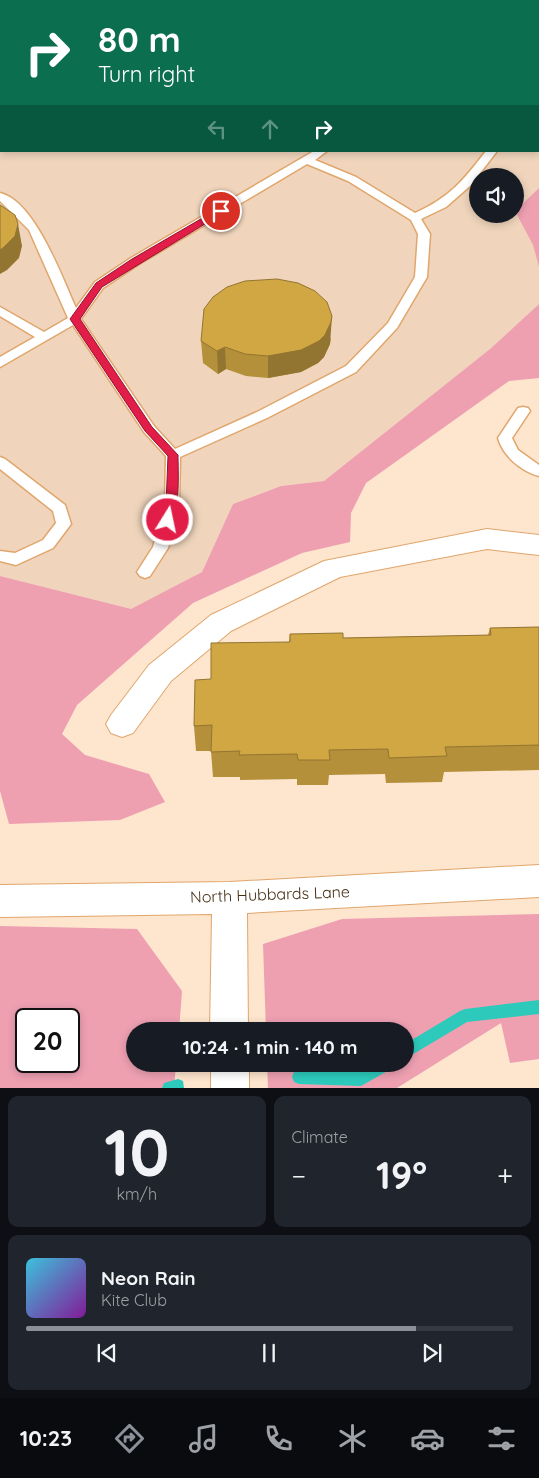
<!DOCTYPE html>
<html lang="en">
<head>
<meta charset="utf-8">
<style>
	:root { --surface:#171b24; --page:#20242c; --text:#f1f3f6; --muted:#9ea1a6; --line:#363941; --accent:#8c9099 }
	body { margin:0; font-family:Quicksand,sans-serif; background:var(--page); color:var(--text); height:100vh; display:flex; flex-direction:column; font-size:19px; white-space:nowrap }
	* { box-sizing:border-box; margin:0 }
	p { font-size:16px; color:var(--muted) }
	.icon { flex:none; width:28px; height:28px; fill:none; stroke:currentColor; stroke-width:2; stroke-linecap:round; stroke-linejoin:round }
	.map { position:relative; height:1088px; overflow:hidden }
	.side { display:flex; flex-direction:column; gap:8px; padding:8px; background:#0d0f14; flex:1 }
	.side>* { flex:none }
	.guide { position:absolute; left:0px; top:0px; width:540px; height:152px; box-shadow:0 2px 8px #0003; background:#0b6e4f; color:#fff; overflow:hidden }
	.tools { position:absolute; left:469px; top:168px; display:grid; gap:10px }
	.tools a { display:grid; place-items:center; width:55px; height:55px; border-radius:50%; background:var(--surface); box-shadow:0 2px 8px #0003; font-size:25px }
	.speed { position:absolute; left:15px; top:1008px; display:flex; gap:10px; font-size:25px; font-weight:700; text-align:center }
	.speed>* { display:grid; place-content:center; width:65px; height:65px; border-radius:50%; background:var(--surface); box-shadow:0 2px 8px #0003; line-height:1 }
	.speed .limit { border:2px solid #111; border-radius:8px; background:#fff; color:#111 }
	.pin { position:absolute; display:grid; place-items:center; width:42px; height:42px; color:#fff; margin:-21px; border:2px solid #fff; border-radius:50%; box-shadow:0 1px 5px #0007 }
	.me { position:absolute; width:55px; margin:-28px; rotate:10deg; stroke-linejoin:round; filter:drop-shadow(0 0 4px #0008) }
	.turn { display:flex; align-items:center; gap:18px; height:105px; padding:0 15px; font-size:22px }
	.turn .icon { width:65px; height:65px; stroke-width:2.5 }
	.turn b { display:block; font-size:35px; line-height:42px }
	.lanes { display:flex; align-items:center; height:48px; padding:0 15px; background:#0003; justify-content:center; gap:25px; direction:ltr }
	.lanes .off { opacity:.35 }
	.big { font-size:38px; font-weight:700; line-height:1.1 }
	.side .widget { flex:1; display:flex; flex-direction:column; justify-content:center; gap:8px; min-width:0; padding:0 18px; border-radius:10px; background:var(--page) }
	.side .dial { align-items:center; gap:0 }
	.dial b { font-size:65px; line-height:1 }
	.song { display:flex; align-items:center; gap:15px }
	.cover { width:60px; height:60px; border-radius:8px; background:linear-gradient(135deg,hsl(190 70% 55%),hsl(290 70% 35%)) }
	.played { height:5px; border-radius:2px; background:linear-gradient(90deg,var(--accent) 80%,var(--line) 80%) }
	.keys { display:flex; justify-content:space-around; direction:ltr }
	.heat { display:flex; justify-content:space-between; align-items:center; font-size:28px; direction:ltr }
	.side .tiles { flex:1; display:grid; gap:8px; grid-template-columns:1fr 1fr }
	.widget:last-child { grid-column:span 2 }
	.trip { position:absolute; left:126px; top:1022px; width:288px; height:50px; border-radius:25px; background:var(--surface); box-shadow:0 2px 8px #0003; font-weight:700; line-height:50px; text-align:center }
	.dock { display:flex; height:80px; justify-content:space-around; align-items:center; background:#090b0e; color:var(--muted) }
	.dock .icon { width:35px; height:35px }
	.dock .current { color:var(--accent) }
	.dock b { font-size:22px; color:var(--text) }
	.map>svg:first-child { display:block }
	.built { fill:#f0d5bc; fill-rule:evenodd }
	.green { fill:#eea0b1; fill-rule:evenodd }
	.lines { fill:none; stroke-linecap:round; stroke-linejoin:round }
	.stream { fill:#2dcabc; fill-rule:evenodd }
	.lane-casing { stroke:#e0a66c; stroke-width:3 }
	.street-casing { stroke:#e0a66c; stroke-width:2 }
	.primary-casing { stroke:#fff; stroke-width:30 }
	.lane { fill:#fff; fill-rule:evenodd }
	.street { fill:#fff; fill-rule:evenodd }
	.primary { stroke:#cca9ef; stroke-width:28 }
	.wall { fill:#b4903a }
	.shaded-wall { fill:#927530 }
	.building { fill:#d1a744; stroke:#927530 }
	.route { fill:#e11d48; stroke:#92132f }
	.labels { text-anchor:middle; stroke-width:4.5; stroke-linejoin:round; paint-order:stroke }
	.near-street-label { font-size:16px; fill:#452e16; stroke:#fff }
</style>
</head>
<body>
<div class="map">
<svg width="539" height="1088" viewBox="0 0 539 1088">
	<rect width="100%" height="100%" fill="#fee5ce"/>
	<!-- built -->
	<path class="built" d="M0 103 1 151H539V119V188L516 211 533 245 539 267V304L490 349 324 481 281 486 233 504 202 572 131 610 0 576ZM478 176H515V214H478Z"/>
	<!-- green -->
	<g class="green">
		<path d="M163 0H435L439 1H160Z"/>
		<path d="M539 188V267L533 245 515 211Z"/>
		<path d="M539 304V378L509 381 366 483 351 513 350 542 302 553 193 603 77 705 62 734 85 755 149 774 165 802 120 820 9 824 0 791V576L131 609 202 572 233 504 281 486 324 481 490 349Z"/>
		<path d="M539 914V1059L510 1063 501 1023 397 1088H268L267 1064H405V1031H266L263 944 342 919Z"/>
		<path d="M0 926 137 929 182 991 179 1031H135V1064H176L174 1088H0ZM26 1019H69V1061H26Z"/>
	</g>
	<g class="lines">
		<!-- stream -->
		<g class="stream">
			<path d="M539 1000V1014L467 1022 405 1059V1044L460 1011 465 1009Z"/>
			<path d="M373 1064H393L391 1069 361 1086 299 1084 294 1082 292 1077 294 1072 299 1070 360 1072Z"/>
			<path d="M178 1079 183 1081 184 1088H162L164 1083Z"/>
		</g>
		<!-- lane casing -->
		<g class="lane-casing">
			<g id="lane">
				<path d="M314 151H327L315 160 356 177 415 213C450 197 463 181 486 151H497L471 185 446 207 421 219 430 234 427 277 397 328 356 372 267 418 180 457 179 505 168 548 150 576 145 578 140 576 137 572 153 547 165 505 166 456 144 432 73 325 0 367V357L35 337 0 316V307L44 332 68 318 29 230 0 201V193C35 201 62 278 76 308L95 282 131 258ZM307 164 348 181 411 220 418 234 415 277 388 323 346 366 257 412 175 449 154 426 81 319 103 288 139 264Z"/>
				<path d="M523 407 528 408 530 411 512 438 518 450 539 465V476C521 471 503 456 498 438L518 408Z"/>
				<path d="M0 457 5 459 65 505 71 524 53 548 16 565 0 561V551L15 553 43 540 56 523 53 511 0 469Z"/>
			</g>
		</g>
		<!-- street casing -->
		<g class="street-casing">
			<g id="street">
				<path d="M455 0H473L474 1H456Z"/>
				<path d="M487 529 539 535V555L487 549 340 577 231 631 171 681 133 733 122 737 111 733 106 724 111 715 149 665 211 615 324 561Z"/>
				<path d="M539 865V897L247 913 248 1031H210L212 914 0 917V885L230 882Z"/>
				<rect x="211" y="1064" width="38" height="24"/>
			</g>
		</g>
		<!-- primary casing -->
		<g class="primary-casing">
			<g id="primary">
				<path d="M98 1 102 0"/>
				<path d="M0 36 1 35"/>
			</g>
		</g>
		<!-- lane -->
		<use href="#lane" class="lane"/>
		<!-- street -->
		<use href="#street" class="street"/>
		<!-- primary -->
		<use href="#primary" class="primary"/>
	</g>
	<!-- wall -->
	<g class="wall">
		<path d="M331 338 330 344 324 357 318 363 301 372 268 378 246 376 226 369 218 374 203 363 201 341Z"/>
		<path d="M539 627V770L444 772 442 782 386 783 385 774 329 775 328 785H297V779L240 780V777H213L211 751H196L194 726 211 679 289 642 290 634 343 638 488 635 490 628Z"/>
	</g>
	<!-- shaded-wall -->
	<g class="shaded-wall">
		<path d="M18 224 22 246 19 258 7 270 0 274V250Z"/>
		<path d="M332 316 330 344 324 357 318 363 301 372 268 378V356Z"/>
		<path d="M225 347 226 369 218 374 217 351Z"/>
	</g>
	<!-- building -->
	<g class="building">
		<path d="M0 205 15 215 18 224 15 236 3 248 0 250Z"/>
		<path d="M277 279 298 283 315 291 327 302 332 316 331 322 325 335 319 341 301 350 268 356 245 354 225 347 217 351 201 341 204 309 213 297 227 287 245 281Z"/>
		<path d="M539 627V745L445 747 447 756 389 758 388 749 329 750 330 760H298L297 754 239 755 240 751 211 752 212 725 194 726 195 680 211 679V643L290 642V634L343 633V638L491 635 490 628Z"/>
	</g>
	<!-- route -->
	<path class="route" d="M218 209 226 211 102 287 80 319 152 427 178 455C178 468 181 520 168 523L162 520 166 505 168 456 145 431 70 319 96 283 132 259Z"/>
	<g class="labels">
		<!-- near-street labels -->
		<g class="near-street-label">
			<text transform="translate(270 894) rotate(-2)" y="6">North Hubbards Lane</text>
		</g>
	</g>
</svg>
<div class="tools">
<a><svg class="icon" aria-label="sound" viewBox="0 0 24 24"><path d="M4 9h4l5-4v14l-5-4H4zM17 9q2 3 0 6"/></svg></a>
</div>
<div class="speed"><div class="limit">20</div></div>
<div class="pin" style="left:221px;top:211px;background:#d93025"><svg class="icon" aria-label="arrive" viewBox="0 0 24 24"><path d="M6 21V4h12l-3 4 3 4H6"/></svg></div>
<svg class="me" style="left:168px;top:520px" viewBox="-20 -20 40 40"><circle r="17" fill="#e11d48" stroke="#fff" stroke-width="3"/><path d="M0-11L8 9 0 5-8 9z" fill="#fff"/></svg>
<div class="trip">10:24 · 1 min · 140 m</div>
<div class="guide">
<div class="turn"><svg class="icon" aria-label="right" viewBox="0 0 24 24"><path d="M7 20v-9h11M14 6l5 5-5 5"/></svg><div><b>80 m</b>Turn right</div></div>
<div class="lanes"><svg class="icon off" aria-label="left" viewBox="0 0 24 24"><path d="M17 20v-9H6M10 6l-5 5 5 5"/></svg><svg class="icon off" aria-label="ahead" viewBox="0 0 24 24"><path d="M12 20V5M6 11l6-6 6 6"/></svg><svg class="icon" aria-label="right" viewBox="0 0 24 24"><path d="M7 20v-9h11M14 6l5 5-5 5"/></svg></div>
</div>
</div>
<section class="side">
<div class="tiles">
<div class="widget dial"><b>10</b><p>km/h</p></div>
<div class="widget"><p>Climate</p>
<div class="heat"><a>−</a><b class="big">19°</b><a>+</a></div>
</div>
<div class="widget">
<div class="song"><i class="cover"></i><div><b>Neon Rain</b><p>Kite Club</p></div></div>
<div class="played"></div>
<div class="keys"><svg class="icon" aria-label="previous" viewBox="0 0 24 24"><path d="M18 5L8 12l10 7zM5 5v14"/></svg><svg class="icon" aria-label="pause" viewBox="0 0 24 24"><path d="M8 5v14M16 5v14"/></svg><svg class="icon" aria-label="next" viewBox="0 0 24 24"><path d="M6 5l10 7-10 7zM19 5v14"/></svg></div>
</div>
</div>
</section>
<nav class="dock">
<b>10:23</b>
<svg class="icon current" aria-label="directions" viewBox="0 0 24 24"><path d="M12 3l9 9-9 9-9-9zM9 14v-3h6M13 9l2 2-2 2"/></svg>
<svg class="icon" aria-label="music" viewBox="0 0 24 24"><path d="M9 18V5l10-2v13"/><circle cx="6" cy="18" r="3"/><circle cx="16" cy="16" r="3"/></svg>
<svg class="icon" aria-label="phone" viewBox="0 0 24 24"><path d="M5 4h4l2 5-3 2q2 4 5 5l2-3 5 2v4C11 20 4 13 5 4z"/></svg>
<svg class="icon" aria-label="climate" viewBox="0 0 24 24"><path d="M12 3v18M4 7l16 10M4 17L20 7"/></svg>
<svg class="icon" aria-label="car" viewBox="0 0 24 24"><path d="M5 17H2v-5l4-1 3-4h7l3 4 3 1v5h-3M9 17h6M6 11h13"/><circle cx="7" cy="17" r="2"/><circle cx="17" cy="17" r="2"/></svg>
<svg class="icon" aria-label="filters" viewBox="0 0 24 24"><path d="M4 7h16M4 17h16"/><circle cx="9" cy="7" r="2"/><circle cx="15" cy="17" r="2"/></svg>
</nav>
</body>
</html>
